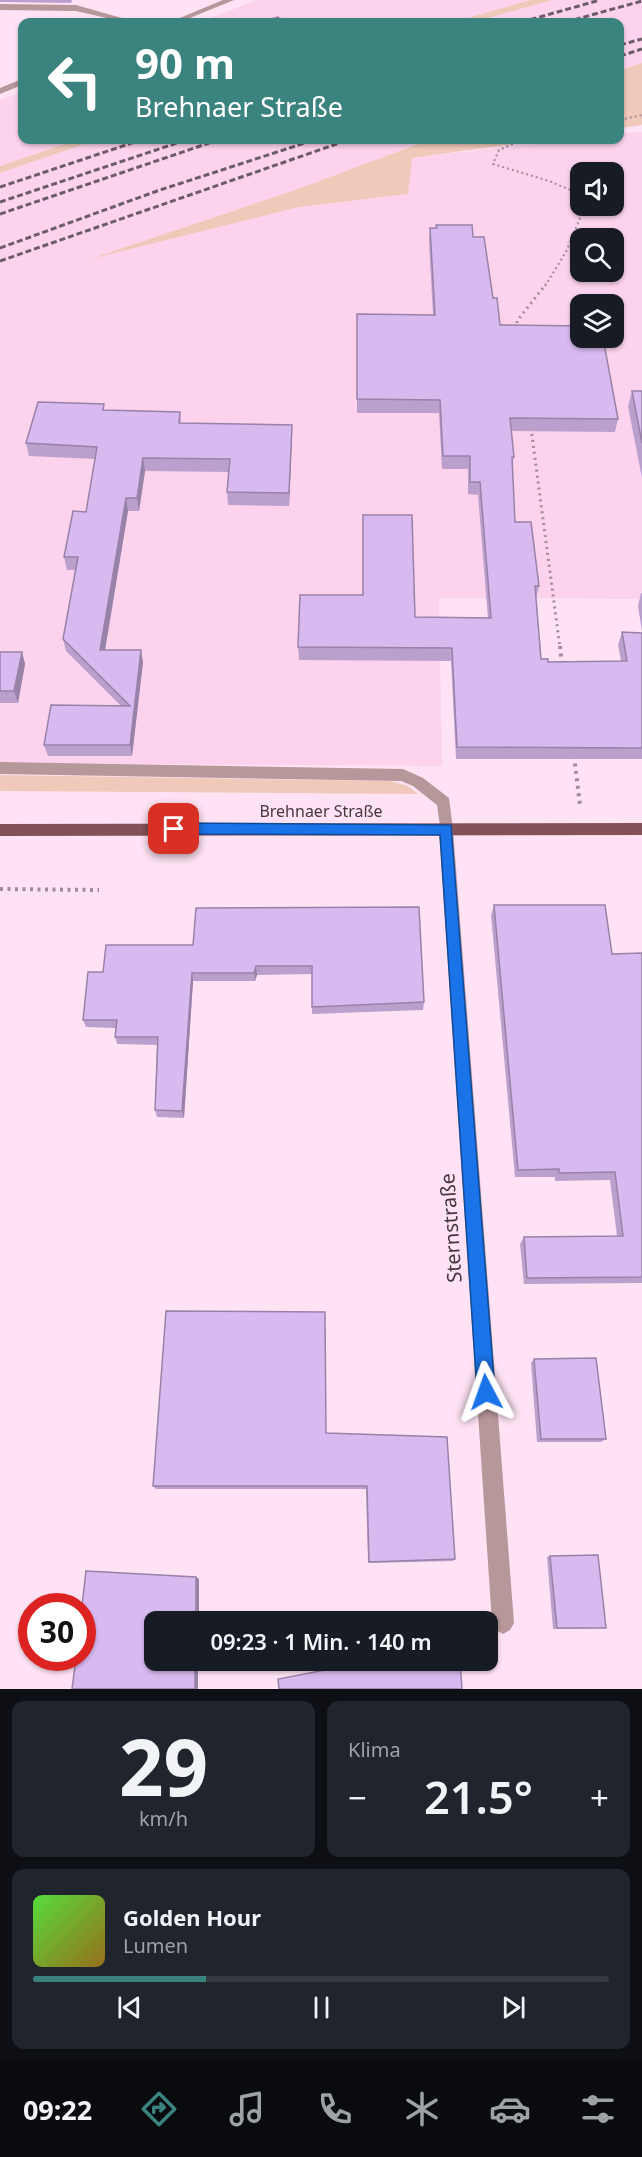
<!DOCTYPE html>
<html lang="de">
<head>
<meta charset="utf-8">
<style>
	:root { --surface:#171b24; --page:#20242c; --text:#f1f3f6; --muted:#9ea1a6; --line:#363941; --accent:#3b837f }
	body { margin:0; font-family:"Noto Sans",sans-serif; background:var(--page); color:var(--text); height:100vh; display:flex; flex-direction:column; font-size:22px; white-space:nowrap }
	* { box-sizing:border-box; margin:0 }
	p { font-size:20px; color:var(--muted) }
	.icon { flex:none; width:33px; height:33px; fill:none; stroke:currentColor; stroke-width:2; stroke-linecap:round; stroke-linejoin:round }
	.map { position:relative; height:1689px; overflow:hidden }
	.sheet { display:flex; flex-direction:column; gap:12px; padding:12px; background:#0d0f14; flex:1 }
	.sheet>* { flex:none }
	.top-card { position:absolute; left:18px; top:18px; width:606px; height:126px; border-radius:12px; box-shadow:0 2px 4px #0004; background:#3b837f; color:#fff; overflow:hidden }
	.tools { position:absolute; left:570px; top:162px; display:grid; gap:12px }
	.tools a { display:grid; place-items:center; width:54px; height:54px; border-radius:12px; background:var(--surface); box-shadow:0 2px 4px #0004; font-size:30px }
	.speed { position:absolute; left:18px; top:1593px; display:flex; gap:12px; font-size:30px; font-weight:700; text-align:center }
	.speed>* { display:grid; place-content:center; width:78px; height:78px; border-radius:50%; background:var(--surface); box-shadow:0 2px 4px #0004; line-height:1 }
	.speed .limit { border:9px solid #d22; background:#fff; color:#111 }
	.pin { position:absolute; display:grid; place-items:center; width:51px; height:51px; color:#fff; margin:-26px; border-radius:12px; box-shadow:0 3px 9px #0006 }
	.me { position:absolute; width:66px; margin:-33px; rotate:356deg; stroke-linejoin:round; filter:drop-shadow(0 0 4px #0008) }
	.turn { display:flex; align-items:center; gap:21px; height:126px; padding:0 18px; font-size:27px }
	.turn .icon { width:78px; height:78px; stroke-width:2.5 }
	.turn b { display:block; font-size:42px; line-height:51px }
	.big { font-size:45px; font-weight:600; line-height:1.1 }
	.sheet .tile { flex:1; display:flex; flex-direction:column; justify-content:center; gap:9px; min-width:0; padding:0 21px; border-radius:12px; background:var(--page) }
	.sheet .dial { align-items:center; gap:0 }
	.dial b { font-size:78px; line-height:1 }
	.song { display:flex; align-items:center; gap:18px }
	.cover { width:72px; height:72px; border-radius:9px; background:linear-gradient(135deg,hsl(110 70% 55%),hsl(40 70% 35%)) }
	.played { height:6px; border-radius:3px; background:linear-gradient(90deg,var(--accent) 30%,var(--line) 30%) }
	.keys { display:flex; justify-content:space-around; direction:ltr }
	.heat { display:flex; justify-content:space-between; align-items:center; font-size:33px; direction:ltr }
	.sheet .tiles { flex:1; display:grid; gap:12px; grid-template-columns:1fr 1fr }
	.tile:last-child { grid-column:span 2 }
	.trip { position:absolute; left:144px; top:1611px; width:354px; height:60px; border-radius:12px; background:var(--surface); box-shadow:0 2px 4px #0004; font-weight:600; line-height:60px; text-align:center }
	.tab-bar { display:flex; height:96px; justify-content:space-around; align-items:center; background:#090b0e; color:var(--muted) }
	.tab-bar .icon { width:42px; height:42px }
	.tab-bar .current { color:var(--accent) }
	.tab-bar b { font-size:27px; color:var(--text) }
	.map>svg:first-child { display:block }
	.built { fill:#fcd2ec; fill-rule:evenodd }
	.green { fill:#f1c9ba }
	.lines { fill:none; stroke-linecap:round; stroke-linejoin:round }
	.path-far2 { stroke:#a18c99; stroke-width:2; stroke-dasharray:2 3; stroke-linecap:butt }
	.path-far1 { stroke:#a18c99; stroke-width:3; stroke-dasharray:2 4; stroke-linecap:butt }
	.path { stroke:#a18c99; stroke-width:4; stroke-dasharray:3 4.5; stroke-linecap:butt }
	.lane { fill:#b6979a; fill-rule:evenodd }
	.street { fill:#b6979a; fill-rule:evenodd }
	.primary { fill:#855158; fill-rule:evenodd }
	.rail { stroke:#6d5c66; stroke-width:3; stroke-dasharray:6 3; stroke-linecap:butt }
	.wall { fill:#bba0ce }
	.shaded-wall { fill:#9882a8 }
	.building { fill:#d9baf0; stroke:#9882a8; stroke-width:1.5 }
	.route { fill:#1a73e8; stroke:#114b97; stroke-width:1.5 }
	.labels { text-anchor:middle; stroke-width:4.5; stroke-linejoin:round; paint-order:stroke }
	.street-label { font-size:16px; fill:#44373f; stroke:#ffe3f4 }
	.near-street-label { font-size:20px; fill:#44373f; stroke:#ffe3f4 }
</style>
</head>
<body>
<div class="map">
<svg width="642" height="1689" viewBox="0 0 642 1689">
	<rect width="100%" height="100%" fill="#ffe3f4"/>
	<!-- built -->
	<g class="built">
		<path d="M257 0H530L454 22H200Z"/>
		<path d="M552 0H642V63L620 70V22H474Z"/>
		<path d="M22 92V140H77L0 166V100Z"/>
		<path d="M642 132V599L439 598 442 766 0 763V173L96 140H429L295 190 100 256 299 207 407 194 412 158 566 140H620V133ZM580 172H614V206H580ZM580 238H614V272H580ZM580 304H614V338H580Z"/>
	</g>
	<!-- green -->
	<g class="green">
		<path d="M530 0H552L474 22H454Z"/>
		<path d="M642 63V125L620 128V70Z"/>
		<path d="M77 140H96L0 173V166Z"/>
		<path d="M429 140H542L412 158 408 194 299 207 90 259 295 190Z"/>
		<path d="M0 775 390 781 408 786 418 794 0 791Z"/>
	</g>
	<g class="lines">
		<!-- path-far2 -->
		<g class="path-far2">
			<path d="M620 120 642 115"/>
			<path d="M522 140 499 150 493 164 549 181 580 194"/>
			<path d="M545 286 566 252 585 206"/>
		</g>
		<!-- path-far1 -->
		<g class="path-far1">
			<path d="M518 329 517 321 546 284"/>
			<path d="M531 428 560 648"/>
		</g>
		<!-- path -->
		<g class="path">
			<path d="M560 646 562 665"/>
			<path d="M574 756 580 805"/>
			<path d="M0 889 99 890"/>
		</g>
		<!-- lane -->
		<path class="lane" d="M0 762 403 769 423 778 449 798 453 829 451 833 446 835 441 833 437 805 413 786 401 781 0 774Z"/>
		<!-- street -->
		<g class="street">
			<path d="M223 0H234L180 22H170Z"/>
			<path d="M0 4 76 5 136 22H124L76 11 0 10Z"/>
			<path d="M22 79V85L0 94V88Z"/>
			<path d="M446 823 451 825 453 829 514 1623 510 1630 503 1634 496 1630 492 1623 439 829 441 825Z"/>
		</g>
		<!-- primary -->
		<path class="primary" d="M642 823V835L0 836V824Z"/>
		<!-- rail -->
		<g class="rail">
			<path d="M522 22 600 0"/>
			<path d="M566 22 642 1"/>
			<path d="M620 45 642 39"/>
			<path d="M620 56 642 49"/>
			<path d="M0 187 141 140"/>
			<path d="M0 202 186 140"/>
			<path d="M0 214 218 140"/>
			<path d="M0 248 157 191 314 140"/>
			<path d="M0 261 348 140"/>
		</g>
	</g>
	<!-- wall -->
	<g class="wall">
		<path d="M0 0H72L71 3 0 2Z"/>
		<path d="M436 225 473 237 493 298 500 325 618 419 615 432 511 431 514 457 512 466 515 522 539 586 536 599 541 659 548 662 621 661 618 645 622 632 642 633V759H456L451 661 299 660 298 647 363 595V515L415 617 488 618 478 495 468 494V469H442L439 413H357V328L433 315 429 241 430 228H436Z"/>
		<path d="M632 391H642V478L628 406Z"/>
		<path d="M105 410 180 412 181 423 292 425 289 506 228 505 227 492 229 472 145 471 139 511H128L105 650 143 662 132 756H48L44 745 121 706 66 651 63 639 76 570H67L64 557 86 512 95 459 29 456 26 443Z"/>
		<path d="M641 593H642V631L638 606Z"/>
		<path d="M0 652H22L25 664 18 703H0Z"/>
		<path d="M494 905 612 954 642 953V1283L524 1284 520 1244 524 1237 617 1236 610 1180 555 1181V1177H515L491 915Z"/>
		<path d="M196 908 424 1002 423 1010 312 1014V974L257 975 255 981H193L184 1118 157 1117 155 1110 157 1045 117 1044 115 1037 116 1028 86 1027 83 1020 103 972 193 945Z"/>
		<path d="M534 1359 606 1439 601 1442H537L531 1363Z"/>
		<path d="M326 1433 455 1559 453 1561 368 1563 366 1489H156L153 1486Z"/>
		<path d="M550 1556 606 1628 553 1629 547 1557Z"/>
	</g>
	<!-- shaded-wall -->
	<g class="shaded-wall">
		<path d="M292 425V438L289 506V493Z"/>
		<path d="M143 458 145 471 139 511 137 498Z"/>
		<path d="M126 498 128 511 103 662 100 650Z"/>
		<path d="M141 650 143 662 132 756 130 745Z"/>
		<path d="M22 652 25 664 18 703 14 691Z"/>
		<path d="M256 966 257 975 255 981 254 973Z"/>
		<path d="M192 973 193 981 184 1118 182 1111Z"/>
		<path d="M196 1577 199 1579V1622H196Z"/>
		<rect x="195" y="1660" width="3" height="29"/>
	</g>
	<!-- building -->
	<g class="building">
		<path d="M278 17 285 22H261Z"/>
		<path d="M436 225H472L473 237H484L493 298H497L500 325 580 326V338H603L618 419 510 418 514 457H512L515 522H531L539 586H535L541 659H548V662L627 661 622 632 642 633V748L457 747 452 648 298 647 300 595H363V515H412L415 617 491 618 480 482H470V456H443L440 400 357 399V314L435 315 430 228H437Z"/>
		<path d="M632 391H642V443Z"/>
		<path d="M38 402 104 404 103 410 180 412 179 423 292 425 289 493 227 492 230 459 143 458 137 498H126L100 650H141L130 745H44L51 705 130 706 63 639 78 557H64L73 511 86 512 97 447 26 443Z"/>
		<path d="M0 652H22L14 691H0Z"/>
		<path d="M494 905H605L612 954 642 953V1277L527 1278 524 1237 623 1236 615 1172 559 1173V1169L518 1170Z"/>
		<path d="M419 907 424 1002 312 1007V966H256L254 973H192L182 1111 155 1110 158 1037H115L117 1020H83L88 972H103L106 945H193L196 908Z"/>
		<path d="M166 1311 325 1312 326 1433 447 1437 455 1559 369 1562 367 1486H153Z"/>
		<path d="M596 1358 606 1439H541L534 1359Z"/>
		<path d="M598 1555 606 1628H557L550 1556Z"/>
		<path d="M86 1571 196 1577V1622H154V1660H195V1689H72L76 1658H82V1606Z"/>
		<path d="M377 1660H460L462 1689H279L278 1679Z"/>
	</g>
	<!-- route -->
	<path class="route" d="M174 823 451 825 495 1392 492 1398 486 1401 480 1398 477 1392 440 835 174 834 167 829Z"/>
	<g class="labels">
		<!-- street labels -->
		<g class="street-label">
			<text x="321" y="817">Brehnaer Straße</text>
		</g>
		<!-- near-street labels -->
		<g class="near-street-label">
			<text transform="translate(451 1228) rotate(-94)" y="7">Sternstraße</text>
		</g>
	</g>
</svg>
<div class="tools">
<a><svg class="icon" aria-label="sound" viewBox="0 0 24 24"><path d="M4 9h4l5-4v14l-5-4H4zM17 9q2 3 0 6"/></svg></a>
<a><svg class="icon" aria-label="search" viewBox="0 0 24 24"><circle cx="10" cy="10" r="6"/><path d="M15 15l6 6"/></svg></a>
<a><svg class="icon" aria-label="layers" viewBox="0 0 24 24"><path d="M12 4l9 5-9 5-9-5zM3 14l9 5 9-5"/></svg></a>
</div>
<div class="speed"><div class="limit">30</div></div>
<div class="pin" style="left:174px;top:829px;background:#d93025"><svg class="icon" aria-label="arrive" viewBox="0 0 24 24"><path d="M6 21V4h12l-3 4 3 4H6"/></svg></div>
<svg class="me" style="left:486px;top:1392px" viewBox="-20 -20 40 40"><path d="M0-17L14 15 0 8-14 15z" fill="#1a73e8" stroke="#fff" stroke-width="4"/></svg>
<div class="trip">09:23 · 1 Min. · 140 m</div>
<div class="top-card">
<div class="turn"><svg class="icon" aria-label="left" viewBox="0 0 24 24"><path d="M17 20v-9H6M10 6l-5 5 5 5"/></svg><div><b>90 m</b>Brehnaer Straße</div></div>
</div>
</div>
<section class="sheet">
<div class="tiles">
<div class="tile dial"><b>29</b><p>km/h</p></div>
<div class="tile"><p>Klima</p>
<div class="heat"><a>−</a><b class="big">21.5°</b><a>+</a></div>
</div>
<div class="tile">
<div class="song"><i class="cover"></i><div><b>Golden Hour</b><p>Lumen</p></div></div>
<div class="played"></div>
<div class="keys"><svg class="icon" aria-label="previous" viewBox="0 0 24 24"><path d="M18 5L8 12l10 7zM5 5v14"/></svg><svg class="icon" aria-label="pause" viewBox="0 0 24 24"><path d="M8 5v14M16 5v14"/></svg><svg class="icon" aria-label="next" viewBox="0 0 24 24"><path d="M6 5l10 7-10 7zM19 5v14"/></svg></div>
</div>
</div>
</section>
<nav class="tab-bar">
<b>09:22</b>
<svg class="icon current" aria-label="directions" viewBox="0 0 24 24"><path d="M12 3l9 9-9 9-9-9zM9 14v-3h6M13 9l2 2-2 2"/></svg>
<svg class="icon" aria-label="music" viewBox="0 0 24 24"><path d="M9 18V5l10-2v13"/><circle cx="6" cy="18" r="3"/><circle cx="16" cy="16" r="3"/></svg>
<svg class="icon" aria-label="phone" viewBox="0 0 24 24"><path d="M5 4h4l2 5-3 2q2 4 5 5l2-3 5 2v4C11 20 4 13 5 4z"/></svg>
<svg class="icon" aria-label="climate" viewBox="0 0 24 24"><path d="M12 3v18M4 7l16 10M4 17L20 7"/></svg>
<svg class="icon" aria-label="car" viewBox="0 0 24 24"><path d="M5 17H2v-5l4-1 3-4h7l3 4 3 1v5h-3M9 17h6M6 11h13"/><circle cx="7" cy="17" r="2"/><circle cx="17" cy="17" r="2"/></svg>
<svg class="icon" aria-label="filters" viewBox="0 0 24 24"><path d="M4 7h16M4 17h16"/><circle cx="9" cy="7" r="2"/><circle cx="15" cy="17" r="2"/></svg>
</nav>
</body>
</html>
